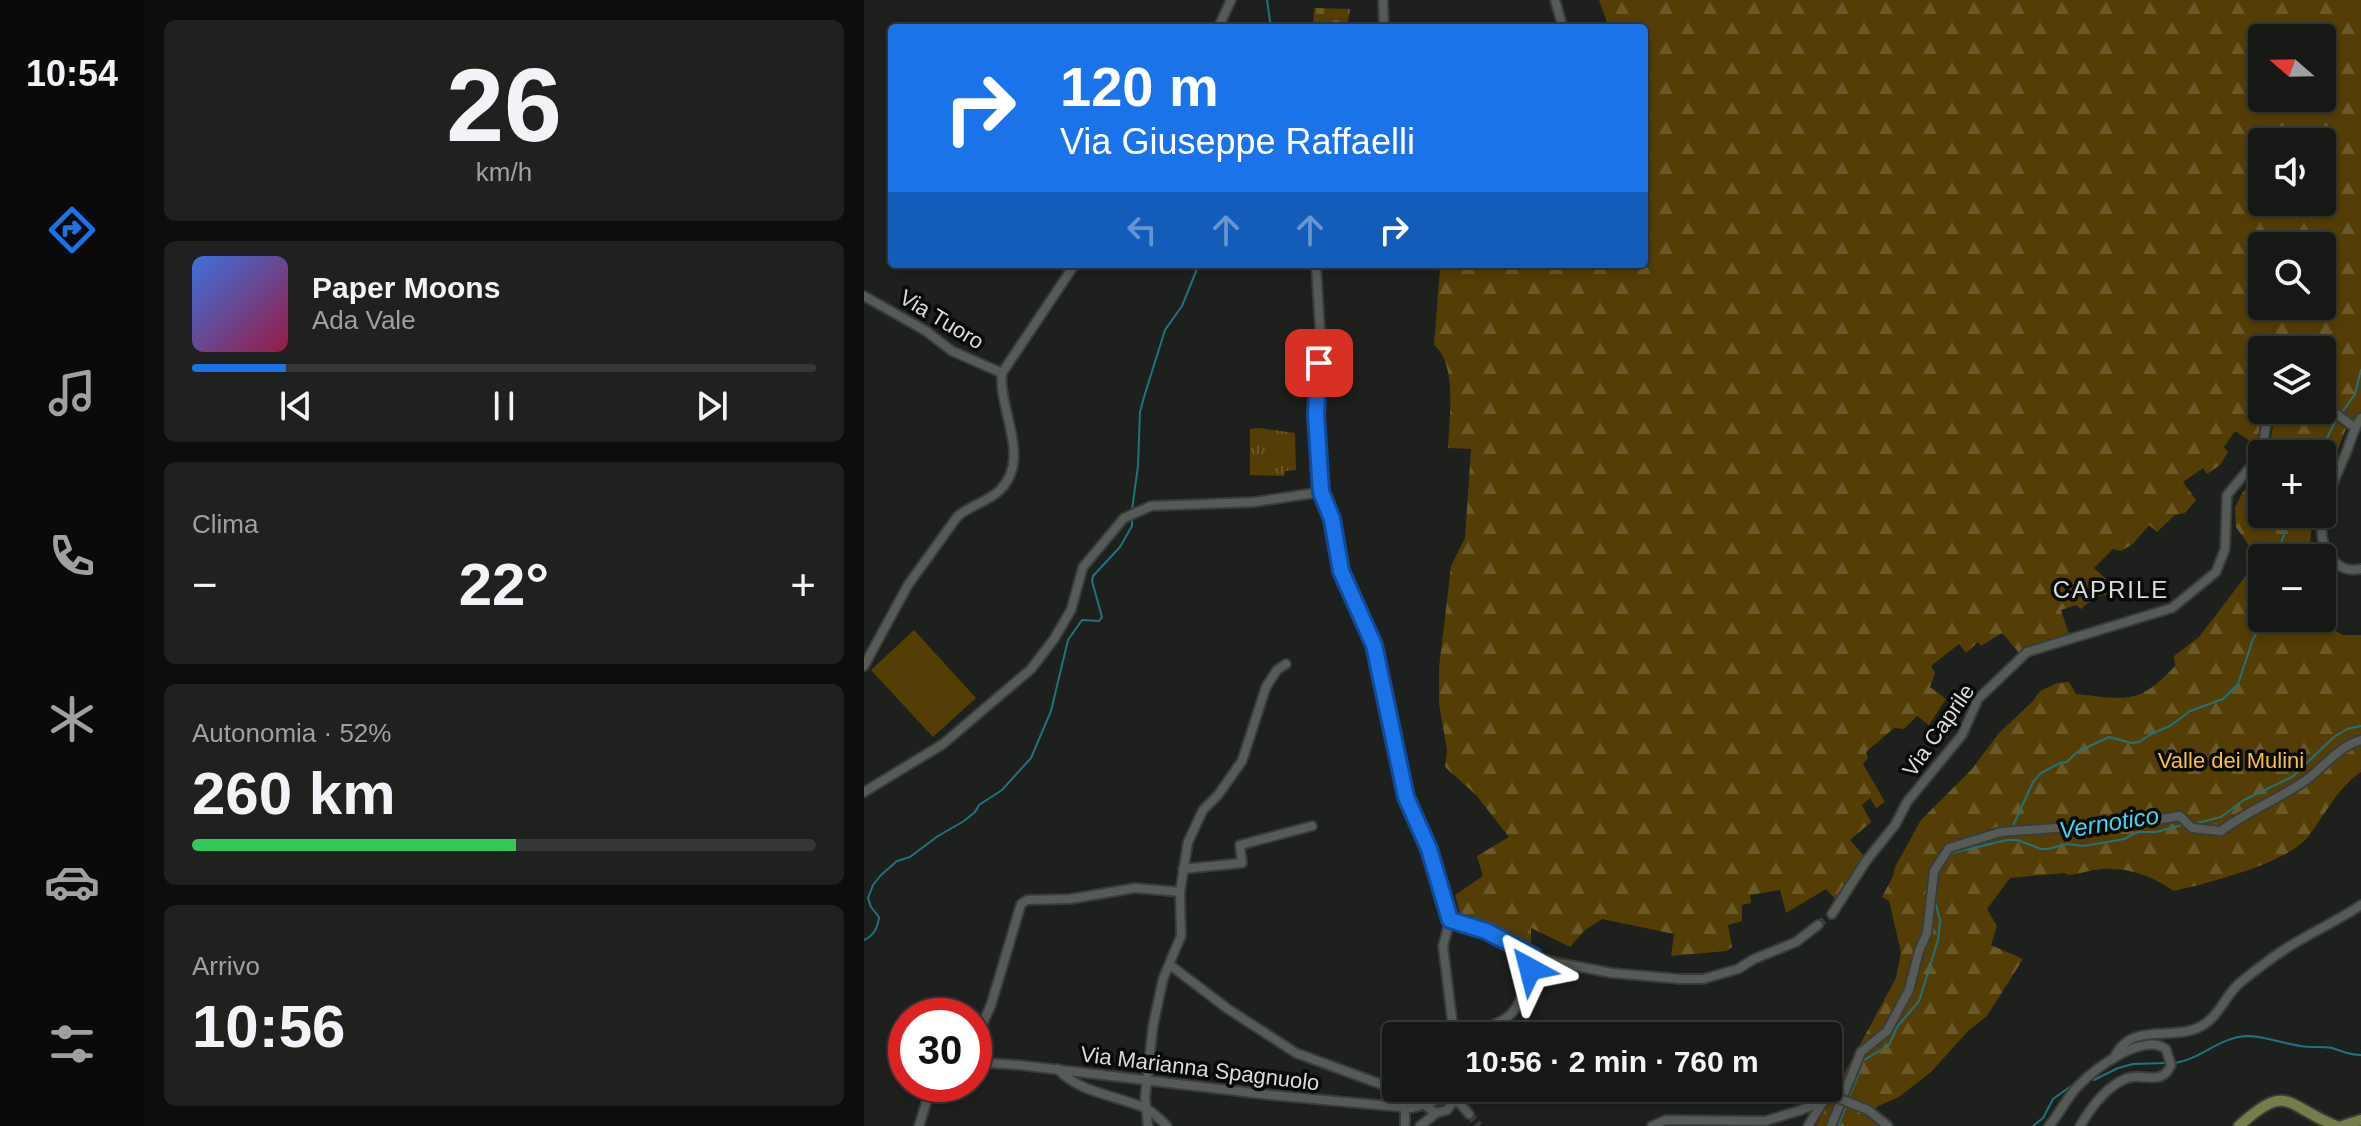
<!DOCTYPE html>
<html lang="it">
<head>
<meta charset="utf-8">
<style>
	:root { --surface:#161816; --page:#1f211f; --text:#f1f3f6; --muted:#9ea0a1; --line:#353735; --accent:#1a73e8 }
	body { margin:0; font-family:Helvetica,sans-serif; background:var(--page); color:var(--text); height:100vh; display:flex; flex-direction:column; font-size:30px; white-space:nowrap }
	* { box-sizing:border-box; margin:0 }
	p { font-size:26px; color:var(--muted) }
	.icon { flex:none; width:44px; height:44px; fill:none; stroke:currentColor; stroke-width:2; stroke-linecap:round; stroke-linejoin:round }
	.map { position:relative; flex:1; overflow:hidden }
	.panel { display:flex; flex-direction:column; gap:20px; padding:20px; background:#0c0d0c; width:720px }
	.panel>* { flex:none }
	.top-card { position:absolute; left:24px; top:24px; width:760px; height:244px; border-radius:8px; box-shadow:0 4px 12px #0003,0 0 0 2px var(--line); background:#1a73e8; color:#fff; overflow:hidden }
	.needle { width:52px; rotate:290deg }
	.controls { position:absolute; left:1384px; top:24px; display:grid; gap:16px }
	.controls a { display:grid; place-items:center; width:88px; height:88px; border-radius:8px; background:var(--surface); box-shadow:0 4px 12px #0003,0 0 0 2px var(--line); font-size:40px }
	.speed { position:absolute; left:24px; top:998px; display:flex; gap:16px; font-size:40px; font-weight:700; text-align:center }
	.speed>* { display:grid; place-content:center; width:104px; height:104px; border-radius:50%; background:var(--surface); box-shadow:0 4px 12px #0003,0 0 0 2px var(--line); line-height:1 }
	.speed .limit { border:12px solid #d22; background:#fff; color:#111 }
	.pin { position:absolute; display:grid; place-items:center; width:68px; height:68px; color:#fff; margin:-34px; border-radius:16px; box-shadow:0 4px 12px #0006 }
	.me { position:absolute; width:88px; margin:-44px; rotate:322deg; stroke-linejoin:round; filter:drop-shadow(0 0 6px #0008) }
	.turn { display:flex; align-items:center; gap:28px; height:168px; padding:0 40px; font-size:36px }
	.turn .icon { width:104px; height:104px; stroke-width:2.5 }
	.turn b { display:block; font-size:56px; line-height:68px }
	.lanes { display:flex; align-items:center; height:76px; padding:0 40px; background:#0003; justify-content:center; gap:40px; direction:ltr }
	.lanes .off { opacity:.35 }
	.big { font-size:60px; font-weight:700; line-height:1.1 }
	.panel .tile { flex:1; display:flex; flex-direction:column; justify-content:center; gap:12px; min-width:0; padding:0 28px; border-radius:12px; background:var(--page) }
	.panel .dial { align-items:center; gap:0 }
	.dial b { font-size:104px; line-height:1 }
	.song { display:flex; align-items:center; gap:24px }
	.cover { width:96px; height:96px; border-radius:12px; background:linear-gradient(135deg,hsl(220 70% 55%),hsl(340 70% 35%)) }
	.played { height:8px; border-radius:4px; background:linear-gradient(90deg,var(--accent) 15%,var(--line) 15%) }
	.keys { display:flex; justify-content:space-around; direction:ltr }
	.heat { display:flex; justify-content:space-between; align-items:center; font-size:44px; direction:ltr }
	.charge { height:12px; border-radius:6px; background:linear-gradient(90deg,#34c759 52%,var(--line) 0) }
	.trip { position:absolute; left:518px; top:1022px; width:460px; height:80px; border-radius:8px; background:var(--surface); box-shadow:0 4px 12px #0003,0 0 0 2px var(--line); font-weight:700; line-height:80px; text-align:center }
	main { display:flex; flex:1; min-height:0 }
	.menu { display:flex; flex-direction:column; width:144px; justify-content:space-around; align-items:center; background:#090a09; color:var(--muted) }
	.menu .icon { width:56px; height:56px }
	.menu .on { color:var(--accent) }
	.menu b { font-size:36px; color:var(--text) }
	.map>svg:first-child { display:block }
	.forest { fill:url(#forest-firs); fill-rule:evenodd }
	.cemetery { fill:url(#cemetery-stones) }
	.park { fill:url(#park-tufts) }
	.pitch { fill:#543e05 }
	.lines { fill:none; stroke-linecap:round; stroke-linejoin:round }
	.stream { stroke:#24717e; stroke-width:2 }
	.minor-tunnel { stroke:#393c39; stroke-width:8; stroke-dasharray:8 4; stroke-linecap:butt }
	.minor-casing { stroke:#393c39; stroke-width:12 }
	.major-casing { stroke:#393c39; stroke-width:14 }
	.minor { stroke:#565b57; stroke-width:8 }
	.major { stroke:#757e49; stroke-width:10 }
	.minor-bridge-casing { stroke:#393c39; stroke-width:12; stroke-linecap:butt }
	.minor-bridge { stroke:#565b57; stroke-width:8 }
	.route-casing { stroke:#114b97; stroke-width:20 }
	.route { stroke:#1a73e8; stroke-width:14 }
	.labels { text-anchor:middle; stroke-width:7; stroke-linejoin:round; paint-order:stroke }
	.street-label { font-size:22px; fill:#d9dcd9; stroke:#080908 }
	.park-label { font-size:22px; fill:#f9c13a; stroke:#080908 }
	.neighbourhood-label { font-size:24px; letter-spacing:2px; fill:#d9dcd9; stroke:#080908 }
	.water-label { font-size:24px; font-style:italic; fill:#43d5ef; stroke:#080908 }
</style>
</head>
<body>
<main>
<nav class="menu">
<b>10:54</b>
<svg class="icon on" aria-label="directions" viewBox="0 0 24 24"><path d="M12 3l9 9-9 9-9-9zM9 14v-3h6M13 9l2 2-2 2"/></svg>
<svg class="icon" aria-label="music" viewBox="0 0 24 24"><path d="M9 18V5l10-2v13"/><circle cx="6" cy="18" r="3"/><circle cx="16" cy="16" r="3"/></svg>
<svg class="icon" aria-label="phone" viewBox="0 0 24 24"><path d="M5 4h4l2 5-3 2q2 4 5 5l2-3 5 2v4C11 20 4 13 5 4z"/></svg>
<svg class="icon" aria-label="climate" viewBox="0 0 24 24"><path d="M12 3v18M4 7l16 10M4 17L20 7"/></svg>
<svg class="icon" aria-label="car" viewBox="0 0 24 24"><path d="M5 17H2v-5l4-1 3-4h7l3 4 3 1v5h-3M9 17h6M6 11h13"/><circle cx="7" cy="17" r="2"/><circle cx="17" cy="17" r="2"/></svg>
<svg class="icon" aria-label="filters" viewBox="0 0 24 24"><path d="M4 7h16M4 17h16"/><circle cx="9" cy="7" r="2"/><circle cx="15" cy="17" r="2"/></svg>
</nav>
<section class="panel">
<div class="tile dial"><b>26</b><p>km/h</p></div>
<div class="tile">
<div class="song"><i class="cover"></i><div><b>Paper Moons</b><p>Ada Vale</p></div></div>
<div class="played"></div>
<div class="keys"><svg class="icon" aria-label="previous" viewBox="0 0 24 24"><path d="M18 5L8 12l10 7zM5 5v14"/></svg><svg class="icon" aria-label="pause" viewBox="0 0 24 24"><path d="M8 5v14M16 5v14"/></svg><svg class="icon" aria-label="next" viewBox="0 0 24 24"><path d="M6 5l10 7-10 7zM19 5v14"/></svg></div>
</div>
<div class="tile"><p>Clima</p>
<div class="heat"><a>−</a><b class="big">22°</b><a>+</a></div>
</div>
<div class="tile"><p>Autonomia · 52%</p><b class="big">260 km</b><div class="charge"></div></div>
<div class="tile"><p>Arrivo</p><b class="big">10:56</b></div>
</section>
<div class="map">
<svg width="1497" height="1126" viewBox="0 0 1497 1126">
	<defs>
		<pattern id="forest-firs" width="22" height="20" patternUnits="userSpaceOnUse" patternTransform="scale(2)"><rect width="22" height="20" fill="#543e05"/><path d="M5 1l3.5 6h-7zM16 11l3.5 6h-7z" fill="#6c5929"/></pattern>
		<pattern id="cemetery-stones" width="16" height="16" patternUnits="userSpaceOnUse" patternTransform="scale(2)"><rect width="16" height="16" fill="#543e05"/><path d="M2 7V4a2 2 0 0 1 4 0v3zM10 15v-3a2 2 0 0 1 4 0v3z" fill="#6c5929"/></pattern>
		<pattern id="park-tufts" width="24" height="20" patternUnits="userSpaceOnUse" patternTransform="scale(2)"><rect width="24" height="20" fill="#543e05"/><path d="M3 7l-1-3M5 7V3M7 7l1-3M15 17l-1-3M17 17v-4M19 17l1-3" fill="none" stroke="#6c5929"/></pattern>
	</defs>
	<rect width="100%" height="100%" fill="#1d201d"/>
	<!-- forest -->
	<g class="forest">
		<path d="M735 0H1497V413L1490 420 1458 398V350H1398V410L1393 446 1371 431 1360 447 1364 452 1356 465 1343 474 1339 468 1319 482 1332 500 1321 513 1311 515 1293 532 1285 525 1269 544 1257 551 1249 549 1230 568 1256 592 1249 596C1235 592 1227 601 1217 609L1212 605 1197 610 1205 634 1156 654 1138 633 1117 646 1114 642 1102 653 1095 644 1067 666 1071 673 1066 687 1082 699 1065 725 1053 716 1040 729 1030 728 1002 752 1004 758 999 764 1021 802 1012 808 1006 798 998 805 1007 822 986 840 1000 856 973 901 962 889 922 913 916 890 886 895 887 903 878 905V921L864 925 868 947 862 951 807 956 810 934 738 919 721 930 706 947 667 928V946L597 917 591 895 619 876 613 856 645 837 612 795 581 767 583 750 575 704V668L587 566 601 538 607 449 584 448C585 419 594 365 570 345L576 268 542 264H780V28H745ZM1398 38H1458V98H1398ZM1398 142H1458V202H1398ZM1398 246H1458V306H1398Z"/>
		<path d="M1412 410H1456L1482 429 1458 490V454H1404Z"/>
		<path d="M1398 469V514H1449L1446 543 1449 558H1398V618H1458V582L1468 598 1461 625 1479 635H1497V772C1472 789 1461 816 1442 839 1420 864 1343 883 1310 891 1288 876 1264 867 1237 869 1226 870 1216 874 1205 875L1200 873 1146 878 1123 909 1133 926 1127 945 1159 959 1123 1016 1104 1031 1067 1072 1035 1097 1014 1106 1003 1117 1015 1126H952L1032 978 1037 952 1025 901 1018 897 1029 876 1031 867 1057 820 1108 769 1135 733 1168 702 1176 691 1193 683 1205 682 1212 694C1262 699 1274 706 1311 666L1310 656 1335 637 1384 573 1386 547 1372 527 1371 507 1379 492Z"/>
	</g>
	<!-- cemetery -->
	<path class="cemetery" d="M450 8 486 9 483 28H449Z"/>
	<!-- park -->
	<path class="park" d="M395 428 431 433 432 470 421 471 420 476 386 475V429Z"/>
	<!-- pitch -->
	<path class="pitch" d="M50 630 112 698 69 737 7 670Z"/>
	<g class="lines">
		<!-- stream -->
		<g class="stream">
			<path d="M403 0 407 28"/>
			<path d="M1476 415 1491 394 1497 370"/>
			<path d="M1455 454 1472 420"/>
			<path d="M268 510 274 466 276 412 280 397 301 330 318 306 335 264"/>
			<path d="M1412 558 1427 514"/>
			<path d="M1329 824 1357 817 1380 800 1428 777 1470 737 1483 729 1497 726"/>
			<path d="M1148 828 1169 782 1177 773 1196 763 1203 762 1213 752 1245 737 1268 743 1275 742 1287 734 1306 726 1326 711 1359 699 1374 684 1389 639 1402 618"/>
			<path d="M1081 862 1088 853 1143 840H1153L1177 849H1184L1203 844 1219 846 1243 842 1260 839 1274 832H1292L1318 825"/>
			<path d="M0 940C9 936 14 927 15 917L7 907 4 898 9 885 17 875 33 861 46 857 74 836 100 821 111 812 115 805 138 790 167 758 187 711 204 640 218 620 235 621 238 617 228 581 229 576 256 547 268 526V520"/>
			<path d="M1309 1063C1335 1061 1355 1037 1383 1036 1400 1036 1420 1044 1437 1046 1448 1048 1457 1046 1468 1048 1478 1051 1485 1055 1497 1055"/>
			<path d="M1230 1080 1254 1068 1269 1064 1302 1063"/>
			<path d="M984 1100 1000 1060 1025 1045 1033 1027 1055 1001 1074 940 1076 920 1071 902 1072 882"/>
			<path d="M974 1126 982 1106"/>
			<path d="M1169 1126 1179 1118 1189 1099 1214 1081"/>
		</g>
		<!-- minor-tunnel -->
		<g class="minor-tunnel">
			<path d="M954 925 968 914"/>
			<path d="M605 1114 615 1126"/>
		</g>
		<!-- minor casing -->
		<g class="minor-casing">
			<g id="minor">
				<path d="M519 0 520 28"/>
				<path d="M691 0 699 28"/>
				<path d="M354 28 367 0"/>
				<path d="M452 264 456 330 452 415 457 492 468 519 477 571 510 645 542 797 565 849 586 920"/>
				<path d="M0 296 62 331 88 351 138 373"/>
				<path d="M1458 403 1490 427"/>
				<path d="M1497 418C1489 429 1487 441 1482 453 1470 482 1442 531 1469 560 1477 569 1485 571 1497 569"/>
				<path d="M0 666 44 585 93 517C106 505 124 502 136 490 168 458 134 410 138 373L211 264"/>
				<path d="M0 792 79 744 167 669 190 639 207 610 219 567 260 518 287 506 390 502 457 492"/>
				<path d="M319 869 378 863 376 845 448 826"/>
				<path d="M968 914 1002 861 1031 825 1043 802 1098 735 1114 699 1163 652 1308 608 1352 572 1361 549 1363 495 1398 453 1404 410"/>
				<path d="M586 920 622 931 670 956 695 963 748 973 816 979H839L874 969 890 959 932 942 954 925"/>
				<path d="M586 920 579 946 590 1036"/>
				<path d="M306 965 364 1009 432 1053 541 1093"/>
				<path d="M590 1036C654 1021 653 1017 670 956"/>
				<path d="M110 1043 127 1005 157 904 163 900 206 899 271 888 316 892"/>
				<path d="M1250 1058C1268 1018 1313 1045 1342 1023 1357 1013 1363 992 1378 981 1397 966 1417 950 1438 939 1458 927 1478 918 1497 905"/>
				<path d="M110 1062 155 1065 406 1095 548 1108"/>
				<path d="M194 1069C216 1094 254 1095 283 1109 290 1113 297 1120 303 1126"/>
				<path d="M594 1088 592 1099 605 1114"/>
				<path d="M551 1095 578 1097"/>
				<path d="M552 1107 575 1099H592L583 1110 572 1113 560 1105"/>
				<path d="M1004 1110 1024 1126"/>
				<path d="M55 1126 68 1084"/>
				<path d="M284 1126 281 1098 289 1026 299 979 317 936 316 892 324 842 339 810 354 795 378 761 402 687 413 670 422 664"/>
				<path d="M541 1126V1109"/>
				<path d="M556 1126 572 1113"/>
				<path d="M788 1126 802 1120 901 1121 937 1110 959 1101 962 1096H969"/>
				<path d="M944 1126 959 1102"/>
				<path d="M967 1126 997 1052 1023 1031 1045 990 1055 951 1063 933 1070 871 1085 848 1137 832 1205 827 1235 829 1316 816 1328 828 1357 831C1383 811 1415 799 1442 780 1460 767 1475 746 1497 740"/>
				<path d="M1185 1126C1196 1113 1203 1097 1215 1085 1232 1068 1279 1032 1302 1049L1307 1065C1297 1088 1279 1071 1261 1079 1242 1087 1226 1109 1216 1126"/>
			</g>
		</g>
		<!-- major casing -->
		<g class="major-casing">
			<g id="major">
				<path d="M1375 1126C1424 1081 1422 1106 1472 1126"/>
				<path d="M1478 1126 1497 1120"/>
			</g>
		</g>
		<!-- minor -->
		<use href="#minor" class="minor"/>
		<!-- major -->
		<use href="#major" class="major"/>
		<!-- minor-bridge casing -->
		<g class="minor-bridge-casing">
			<path id="minor-bridge" d="M969 1096 1004 1110"/>
		</g>
		<!-- minor-bridge -->
		<use href="#minor-bridge" class="minor-bridge"/>
	</g>
	<g class="lines">
		<!-- route casing -->
		<g class="route-casing">
			<path id="route" d="M455 363 452 415 457 492 468 519 477 571 510 645 542 797 565 849 586 920 622 931 670 956 666 969"/>
		</g>
		<!-- route -->
		<use href="#route" class="route"/>
	</g>
	<g class="labels">
		<!-- street labels -->
		<g class="street-label">
			<text transform="translate(78 319) rotate(31)" y="8">Via Tuoro</text>
			<text transform="translate(1074 730) rotate(-55)" y="8">Via Caprile</text>
			<text transform="translate(336 1068) rotate(7)" y="8">Via Marianna Spagnuolo</text>
		</g>
		<!-- park labels -->
		<g class="park-label">
			<text x="1367" y="768">Valle dei Mulini</text>
		</g>
		<!-- neighbourhood labels -->
		<g class="neighbourhood-label">
			<text x="1247" y="598">CAPRILE</text>
		</g>
		<!-- water labels -->
		<g class="water-label">
			<text transform="translate(1245 823) rotate(-9)" y="8">Vernotico</text>
		</g>
	</g>
</svg>
<div class="controls">
<a><svg class="needle" viewBox="-14 -14 28 28"><path d="M0-13l5 13h-10z" fill="#e53935"/><path d="M0 13l5-13h-10z" fill="#9ea0a1"/></svg></a>
<a><svg class="icon" aria-label="sound" viewBox="0 0 24 24"><path d="M4 9h4l5-4v14l-5-4H4zM17 9q2 3 0 6"/></svg></a>
<a><svg class="icon" aria-label="search" viewBox="0 0 24 24"><circle cx="10" cy="10" r="6"/><path d="M15 15l6 6"/></svg></a>
<a><svg class="icon" aria-label="layers" viewBox="0 0 24 24"><path d="M12 4l9 5-9 5-9-5zM3 14l9 5 9-5"/></svg></a>
<a>+</a>
<a>−</a>
</div>
<div class="speed"><div class="limit">30</div></div>
<div class="pin" style="left:455px;top:363px;background:#d93025"><svg class="icon" aria-label="arrive" viewBox="0 0 24 24"><path d="M6 21V4h12l-3 4 3 4H6"/></svg></div>
<svg class="me" style="left:666px;top:969px" viewBox="-20 -20 40 40"><path d="M0-17L14 15 0 8-14 15z" fill="#1a73e8" stroke="#fff" stroke-width="4"/></svg>
<div class="trip">10:56 · 2 min · 760 m</div>
<div class="top-card">
<div class="turn"><svg class="icon" aria-label="right" viewBox="0 0 24 24"><path d="M7 20v-9h11M14 6l5 5-5 5"/></svg><div><b>120 m</b>Via Giuseppe Raffaelli</div></div>
<div class="lanes"><svg class="icon off" aria-label="left" viewBox="0 0 24 24"><path d="M17 20v-9H6M10 6l-5 5 5 5"/></svg><svg class="icon off" aria-label="ahead" viewBox="0 0 24 24"><path d="M12 20V5M6 11l6-6 6 6"/></svg><svg class="icon off" aria-label="ahead" viewBox="0 0 24 24"><path d="M12 20V5M6 11l6-6 6 6"/></svg><svg class="icon" aria-label="right" viewBox="0 0 24 24"><path d="M7 20v-9h11M14 6l5 5-5 5"/></svg></div>
</div>
</div>
</main>
</body>
</html>
